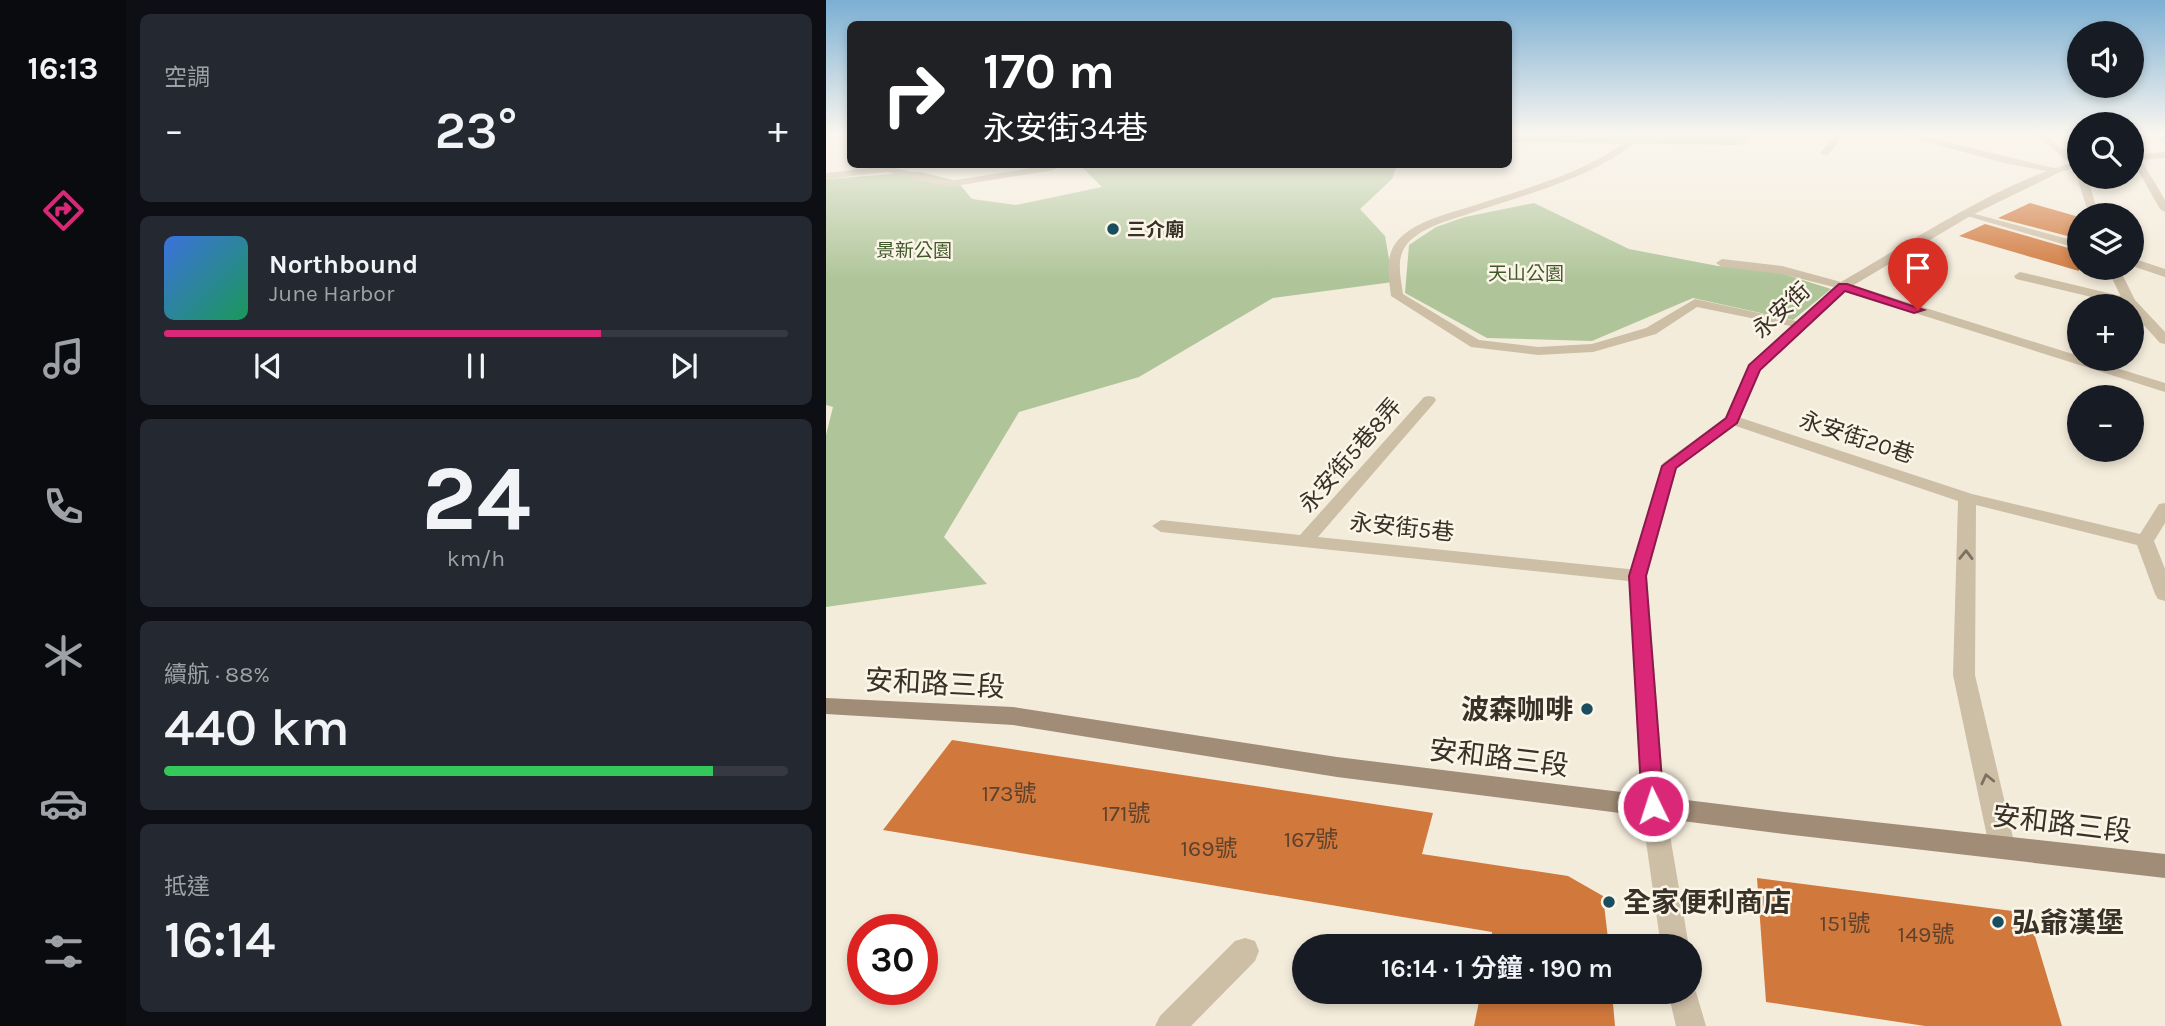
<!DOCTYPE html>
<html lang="zh-TW">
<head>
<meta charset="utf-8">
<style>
	:root { --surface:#171b24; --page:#242831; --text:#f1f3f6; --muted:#9ea1a6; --line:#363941; --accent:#db2777 }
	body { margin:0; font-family:Karla,"Noto Sans TC",sans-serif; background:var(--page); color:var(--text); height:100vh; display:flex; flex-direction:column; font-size:26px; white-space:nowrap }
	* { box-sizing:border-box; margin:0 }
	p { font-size:23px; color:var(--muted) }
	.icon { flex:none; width:38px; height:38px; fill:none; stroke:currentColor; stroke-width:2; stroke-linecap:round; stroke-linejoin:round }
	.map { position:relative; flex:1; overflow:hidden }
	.details { display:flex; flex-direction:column; gap:14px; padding:14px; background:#0d0f14; width:700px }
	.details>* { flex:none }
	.banner { position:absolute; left:21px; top:21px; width:665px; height:147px; border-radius:10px; box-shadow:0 4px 10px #0003; background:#202124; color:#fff; overflow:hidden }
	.tools { position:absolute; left:1241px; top:21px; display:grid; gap:14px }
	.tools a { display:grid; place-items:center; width:77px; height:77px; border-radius:50%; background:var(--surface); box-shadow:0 4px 10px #0003; font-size:35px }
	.speed { position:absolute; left:21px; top:914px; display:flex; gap:14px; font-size:35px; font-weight:700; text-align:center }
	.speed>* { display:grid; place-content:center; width:91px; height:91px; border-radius:50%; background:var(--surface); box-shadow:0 4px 10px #0003; line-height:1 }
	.speed .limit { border:10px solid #d22; background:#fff; color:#111 }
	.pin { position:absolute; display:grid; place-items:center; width:60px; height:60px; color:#fff; margin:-72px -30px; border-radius:50% 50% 50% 0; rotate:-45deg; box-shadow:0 0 7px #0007 }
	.pin .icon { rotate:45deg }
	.me { position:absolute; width:77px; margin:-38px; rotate:356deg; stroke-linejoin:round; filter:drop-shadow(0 0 5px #0008) }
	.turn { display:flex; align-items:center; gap:24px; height:147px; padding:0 21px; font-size:32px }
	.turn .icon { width:91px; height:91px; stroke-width:2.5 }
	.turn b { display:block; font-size:49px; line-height:60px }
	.big { font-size:52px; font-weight:600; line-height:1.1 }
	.details .widget { flex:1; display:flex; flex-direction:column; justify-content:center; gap:10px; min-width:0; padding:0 24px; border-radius:10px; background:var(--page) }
	.details .dial { align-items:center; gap:0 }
	.dial b { font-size:91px; line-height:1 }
	.song { display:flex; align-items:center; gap:21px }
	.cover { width:84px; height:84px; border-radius:10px; background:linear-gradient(135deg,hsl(220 70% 55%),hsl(150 70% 35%)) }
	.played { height:7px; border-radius:4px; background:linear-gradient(90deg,var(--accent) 70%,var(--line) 70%) }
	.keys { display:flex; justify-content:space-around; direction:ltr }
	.heat { display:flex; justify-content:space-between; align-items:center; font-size:38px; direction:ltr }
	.charge { height:10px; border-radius:5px; background:linear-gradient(90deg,#34c759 88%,var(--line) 0) }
	.trip { position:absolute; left:466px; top:934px; width:410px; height:70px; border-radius:35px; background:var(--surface); box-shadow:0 4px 10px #0003; font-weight:600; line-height:70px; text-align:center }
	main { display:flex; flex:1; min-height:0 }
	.dock { display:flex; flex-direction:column; width:126px; justify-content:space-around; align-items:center; background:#090b0e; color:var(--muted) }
	.dock .icon { width:49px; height:49px }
	.dock .selected { color:var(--accent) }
	.dock b { font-size:32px; color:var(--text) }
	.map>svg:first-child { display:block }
	.green { fill:#afc599 }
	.building { fill:#d1783c }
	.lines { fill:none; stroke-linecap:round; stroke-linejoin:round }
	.lane { fill:#cdbea6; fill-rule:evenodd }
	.street { fill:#cdbea6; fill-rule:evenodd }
	.secondary { fill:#a18d77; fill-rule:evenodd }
	.oneway { stroke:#7c7060 }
	.route { fill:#db2777; stroke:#8e194d; stroke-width:2 }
	.poi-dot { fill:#194e5e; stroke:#fbf5e8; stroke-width:2.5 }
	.labels { text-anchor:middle; stroke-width:5; stroke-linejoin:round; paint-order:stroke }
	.far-poi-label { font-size:19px; font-weight:bold; fill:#393027; stroke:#fbf5e8; text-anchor:start }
	.far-park-label { font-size:19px; fill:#405929; stroke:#fbf5e8 }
	.street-label { font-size:23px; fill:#393027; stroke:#fbf5e8 }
	.near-number-label { font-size:23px; fill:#5f422c }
	.near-street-label { font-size:28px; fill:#393027; stroke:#fbf5e8 }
	.near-poi-label { font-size:28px; font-weight:bold; fill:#393027; stroke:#fbf5e8; text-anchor:start }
</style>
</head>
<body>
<main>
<nav class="dock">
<b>16:13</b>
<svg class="icon selected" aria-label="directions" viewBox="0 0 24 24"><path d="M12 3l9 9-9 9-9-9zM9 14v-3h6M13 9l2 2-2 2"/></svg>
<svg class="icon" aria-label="music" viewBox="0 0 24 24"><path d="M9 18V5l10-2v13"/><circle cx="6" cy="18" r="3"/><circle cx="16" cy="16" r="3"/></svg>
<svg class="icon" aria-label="phone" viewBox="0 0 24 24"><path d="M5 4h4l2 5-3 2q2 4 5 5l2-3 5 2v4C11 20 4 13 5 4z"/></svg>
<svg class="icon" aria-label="climate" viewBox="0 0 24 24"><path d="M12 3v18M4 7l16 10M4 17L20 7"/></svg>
<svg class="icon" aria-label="car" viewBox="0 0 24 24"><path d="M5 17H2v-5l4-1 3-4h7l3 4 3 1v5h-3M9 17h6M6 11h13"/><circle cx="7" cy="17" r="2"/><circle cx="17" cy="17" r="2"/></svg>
<svg class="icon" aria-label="filters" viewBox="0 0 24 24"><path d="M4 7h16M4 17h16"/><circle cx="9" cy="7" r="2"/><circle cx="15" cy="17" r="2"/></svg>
</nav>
<section class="details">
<div class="widget"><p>空調</p>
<div class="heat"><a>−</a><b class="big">23°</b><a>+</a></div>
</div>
<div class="widget">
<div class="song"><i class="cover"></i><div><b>Northbound</b><p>June Harbor</p></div></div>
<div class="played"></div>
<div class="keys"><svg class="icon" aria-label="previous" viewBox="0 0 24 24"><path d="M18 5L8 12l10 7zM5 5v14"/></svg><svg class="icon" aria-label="pause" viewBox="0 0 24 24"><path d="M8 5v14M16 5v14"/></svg><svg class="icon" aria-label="next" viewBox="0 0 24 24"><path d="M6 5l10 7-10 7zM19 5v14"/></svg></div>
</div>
<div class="widget dial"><b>24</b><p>km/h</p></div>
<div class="widget"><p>續航 · 88%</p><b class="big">440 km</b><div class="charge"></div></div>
<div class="widget"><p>抵達</p><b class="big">16:14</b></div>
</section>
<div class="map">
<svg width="1339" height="1026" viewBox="0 0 1339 1026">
	<rect width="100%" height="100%" fill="#f4ecdb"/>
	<!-- green -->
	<g class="green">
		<path d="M683 135H927L915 145 683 142Z"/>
		<path d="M259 165H571L566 179 534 209 559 236 567 282 447 298 313 377 193 412 118 537 161 584 0 607V435L7 407 0 405V179L94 172 131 181 146 199 190 205 276 187 255 166Z"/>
		<path d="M708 203 803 249 892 266 939 268 1005 289 967 320 867 298 766 341 661 338 579 293 583 245 610 227 639 217Z"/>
	</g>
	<!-- building -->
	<g class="building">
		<path d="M1204 203 1253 217V239L1172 218Z"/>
		<path d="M1159 224 1253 251V271L1133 236Z"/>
		<path d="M126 740 607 813 596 854 742 876 777 896 783 947H664L666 932 57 830Z"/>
		<path d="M931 878 1202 913 1236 1026H1099L940 1002Z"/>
		<path d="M655 992H786L789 1026H648Z"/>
	</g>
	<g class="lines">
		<!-- lane -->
		<g class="lane">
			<path d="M806 135H815C782 174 694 196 645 213 625 220 591 228 579 247 570 260 575 279 577 294L653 340 712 347 766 344 820 328 869 299 979 323V329L871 307 830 334 767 352 712 355 645 347 565 296C563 279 559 259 569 244 584 223 617 215 640 208 687 192 771 171 806 135Z"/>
			<path d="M1009 135H1018L1002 155H996L994 153Z"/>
			<path d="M1076 135H1092L1236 170 1231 173 1178 163Z"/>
			<path d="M1210 135H1220L1253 162V170Z"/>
			<path d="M1324 135 1339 137V144Z"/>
			<path d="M1309 155 1314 158 1339 200V212L1334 209 1306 160V156Z"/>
			<path d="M225 165 230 168 228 170 123 187 61 172 0 179V173L61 166 123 181Z"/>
			<path d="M1253 175 1261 177 1273 215H1263L1251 177Z"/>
			<path d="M1138 211 1253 242V249L1138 215Z"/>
			<path d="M1306 258 1339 269V277L1306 266Z"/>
			<path d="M1281 268H1293L1309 300 1339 332V344L1334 343 1306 312V306L1299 305Z"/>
			<path d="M1017 282 1253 356V359H1261L1339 383V392L1013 289 1011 286Z"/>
			<path d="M603 396 608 397 610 400 608 403 492 537 812 570 819 572 821 576 819 580 812 582 335 532 326 526 335 520 474 535 598 397Z"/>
			<path d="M906 415 1146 494 1314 534 1333 504 1339 503V523L1328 541 1339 569V601L1332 599 1329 594 1311 545 1150 505 1149 675 1189 846 1185 854 1176 857 1167 854 1163 846 1127 675 1132 501 901 423 898 420 901 417Z"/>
			<path d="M419 938 429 941 433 951 429 961 365 1026H329L334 1016 409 941Z"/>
		</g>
		<!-- street -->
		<g class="street">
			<path d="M1339 152V158L1306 161V155Z"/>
			<path d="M1253 161V167L1234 172 1146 215 1021 289 934 370 911 423 851 468 821 576 839 806 863 947H835L815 806 803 576 837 463 899 418 923 365 1008 287 956 274 896 267 890 263 896 259 956 266 1015 282C1086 241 1175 181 1253 161Z"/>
			<path d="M1194 272 1307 299 1309 302 1303 306 1190 279 1188 276Z"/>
			<path d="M863 981 870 992 880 1026H850L842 992H863Z"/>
		</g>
		<!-- secondary -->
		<path class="secondary" d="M0 698 187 707 511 757 958 812 1339 854V878L958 834 511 777 187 725 0 714Z"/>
	</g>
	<!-- one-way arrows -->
	<defs><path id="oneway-chevron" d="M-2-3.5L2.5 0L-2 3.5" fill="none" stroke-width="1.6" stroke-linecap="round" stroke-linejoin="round" transform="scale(1.75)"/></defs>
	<g class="oneway">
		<use href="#oneway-chevron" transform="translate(1140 555) rotate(-89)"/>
		<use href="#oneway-chevron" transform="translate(1161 779) rotate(-103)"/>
	</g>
	<!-- sky -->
	<linearGradient id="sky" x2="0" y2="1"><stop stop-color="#7bafd3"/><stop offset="0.48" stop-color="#faf6ef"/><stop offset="1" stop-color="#faf6ef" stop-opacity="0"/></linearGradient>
	<rect width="1339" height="279" fill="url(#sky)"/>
	<!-- route -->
	<path class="route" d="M1013 284H1021L1098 310 1088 313 1019 291 934 370 911 423 850 468 820 576 838 806 835 813 827 816 819 813 816 806 803 576 836 466 900 418 923 365Z"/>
	<!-- markers -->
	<g class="poi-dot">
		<circle cx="287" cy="229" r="7"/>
		<circle cx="761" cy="709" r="7"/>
		<circle cx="783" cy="902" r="7"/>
		<circle cx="1172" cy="922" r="7"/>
	</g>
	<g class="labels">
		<!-- far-poi labels -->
		<g class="far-poi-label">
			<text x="301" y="236">三介廟</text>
		</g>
		<!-- far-park labels -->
		<g class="far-park-label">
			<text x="88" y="257">景新公園</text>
			<text x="700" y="280">天山公園</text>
		</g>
		<!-- street labels -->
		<g class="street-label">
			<text transform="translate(955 310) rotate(-43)" y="8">永安街</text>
			<text transform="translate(1031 437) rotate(18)" y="8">永安街20巷</text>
			<text transform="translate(524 455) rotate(-49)" y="8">永安街5巷8弄</text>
			<text transform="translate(576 527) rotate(6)" y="8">永安街5巷</text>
		</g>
		<!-- near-number labels -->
		<g class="near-number-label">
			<text x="183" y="801">173號</text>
			<text x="300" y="821">171號</text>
			<text x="485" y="847">167號</text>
			<text x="383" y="856">169號</text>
			<text x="1019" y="931">151號</text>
			<text x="1100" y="942">149號</text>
		</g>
		<!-- near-street labels -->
		<g class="near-street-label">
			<text transform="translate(109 683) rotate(3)" y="10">安和路三段</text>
			<text transform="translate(673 757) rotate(7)" y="10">安和路三段</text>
			<text transform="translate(1236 823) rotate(7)" y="10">安和路三段</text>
		</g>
		<!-- near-poi labels -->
		<g class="near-poi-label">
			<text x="747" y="719" text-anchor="end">波森咖啡</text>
			<text x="797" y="912">全家便利商店</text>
			<text x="1186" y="932">弘爺漢堡</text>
		</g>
	</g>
</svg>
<div class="tools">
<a><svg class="icon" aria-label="sound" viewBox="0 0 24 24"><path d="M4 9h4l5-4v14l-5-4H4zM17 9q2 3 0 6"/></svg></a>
<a><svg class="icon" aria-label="search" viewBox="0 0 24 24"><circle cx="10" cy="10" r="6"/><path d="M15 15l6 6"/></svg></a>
<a><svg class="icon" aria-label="layers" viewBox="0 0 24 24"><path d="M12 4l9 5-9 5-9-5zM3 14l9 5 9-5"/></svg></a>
<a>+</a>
<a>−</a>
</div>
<div class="speed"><div class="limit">30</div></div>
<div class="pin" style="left:1092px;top:310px;background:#d93025"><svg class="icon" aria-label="arrive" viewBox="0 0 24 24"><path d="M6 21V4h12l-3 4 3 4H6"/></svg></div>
<svg class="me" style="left:827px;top:806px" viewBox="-20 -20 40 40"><circle r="17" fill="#db2777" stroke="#fff" stroke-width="3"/><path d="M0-11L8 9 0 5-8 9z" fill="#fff"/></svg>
<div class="trip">16:14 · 1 分鐘 · 190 m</div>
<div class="banner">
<div class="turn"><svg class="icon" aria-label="right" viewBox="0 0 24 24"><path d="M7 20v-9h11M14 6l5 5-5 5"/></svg><div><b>170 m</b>永安街34巷</div></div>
</div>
</div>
</main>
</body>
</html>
